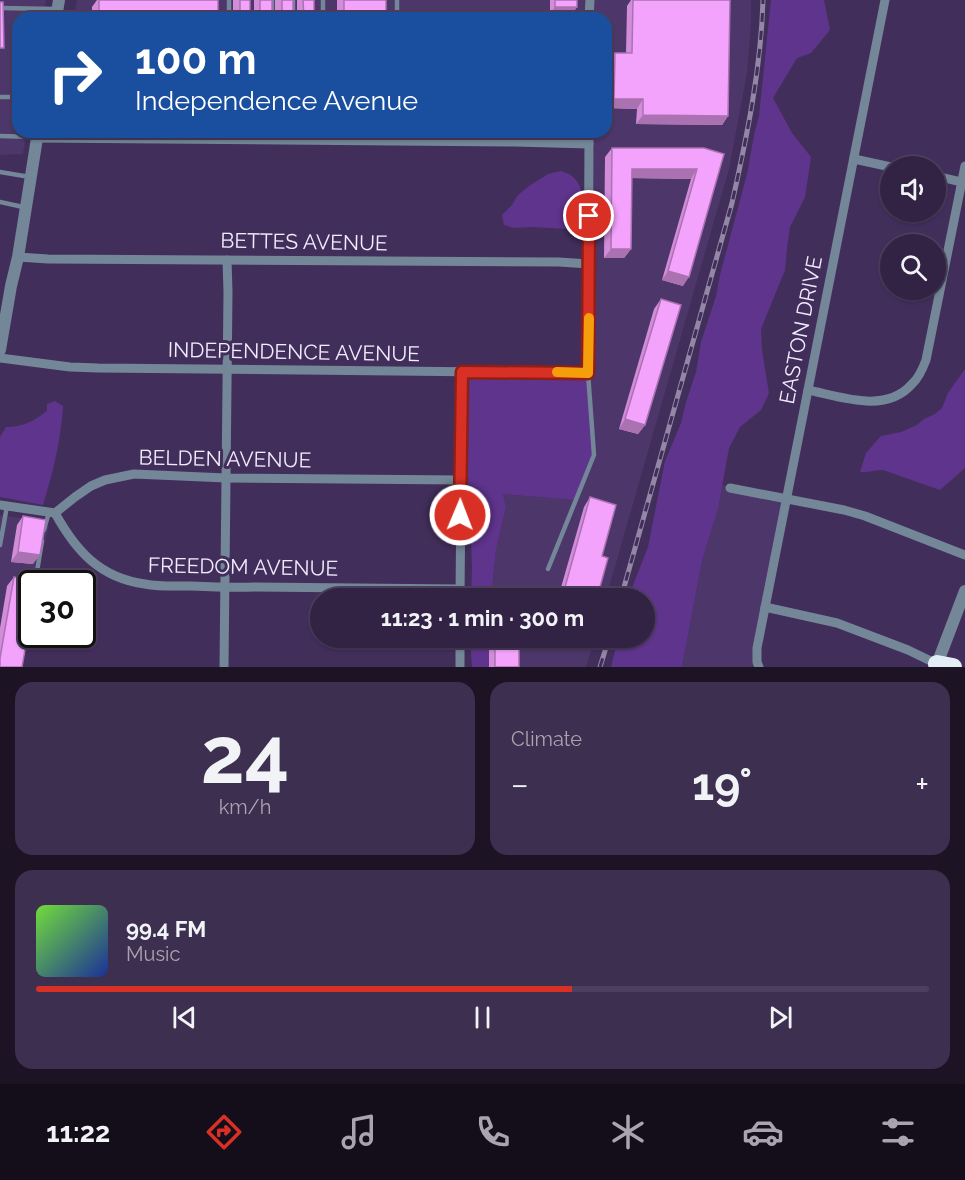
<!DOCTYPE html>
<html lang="en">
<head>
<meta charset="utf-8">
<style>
	:root { --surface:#322244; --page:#3d2f4f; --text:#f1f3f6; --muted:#a8a4b2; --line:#4d3f5d; --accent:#d93025 }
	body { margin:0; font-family:Raleway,sans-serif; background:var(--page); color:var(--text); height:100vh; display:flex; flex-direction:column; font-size:22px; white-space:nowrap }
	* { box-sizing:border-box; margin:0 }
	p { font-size:20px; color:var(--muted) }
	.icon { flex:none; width:33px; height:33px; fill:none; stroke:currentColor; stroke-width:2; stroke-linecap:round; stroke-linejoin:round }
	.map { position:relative; height:667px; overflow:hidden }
	.side { display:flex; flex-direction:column; gap:15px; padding:15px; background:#1c1325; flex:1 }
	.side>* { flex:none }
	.guide { position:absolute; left:12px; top:12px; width:600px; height:126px; border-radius:18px; box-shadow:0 2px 4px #0004,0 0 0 2px var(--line); background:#1a4fa0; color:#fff; overflow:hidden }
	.controls { position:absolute; left:880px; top:156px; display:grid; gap:12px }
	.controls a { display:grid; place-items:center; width:66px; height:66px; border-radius:50%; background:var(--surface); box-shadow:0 2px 4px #0004,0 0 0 2px var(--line); font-size:30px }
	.speed { position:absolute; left:18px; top:570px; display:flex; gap:12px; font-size:30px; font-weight:700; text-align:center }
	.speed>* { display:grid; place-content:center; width:78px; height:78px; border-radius:50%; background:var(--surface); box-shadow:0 2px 4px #0004,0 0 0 2px var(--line); line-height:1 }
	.speed .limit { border:3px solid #111; border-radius:9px; background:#fff; color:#111 }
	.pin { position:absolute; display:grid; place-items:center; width:51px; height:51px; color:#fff; margin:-26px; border:3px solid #fff; border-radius:50%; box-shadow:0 2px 6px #0007 }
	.me { position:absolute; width:66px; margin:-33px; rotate:1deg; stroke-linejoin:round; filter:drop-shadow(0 0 4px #0008) }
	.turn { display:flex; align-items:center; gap:21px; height:126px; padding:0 24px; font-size:27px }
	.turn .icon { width:78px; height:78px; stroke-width:2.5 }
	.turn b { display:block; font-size:42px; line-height:51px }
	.big { font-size:45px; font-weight:700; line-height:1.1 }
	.side .widget { flex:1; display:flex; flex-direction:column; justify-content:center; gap:9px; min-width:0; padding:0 21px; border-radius:18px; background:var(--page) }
	.side .dial { align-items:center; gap:0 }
	.dial b { font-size:78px; line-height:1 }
	.song { display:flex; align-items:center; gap:18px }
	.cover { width:72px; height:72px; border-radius:9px; background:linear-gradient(135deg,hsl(100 70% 55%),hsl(230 70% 35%)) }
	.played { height:6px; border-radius:3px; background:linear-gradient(90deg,var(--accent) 60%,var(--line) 60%) }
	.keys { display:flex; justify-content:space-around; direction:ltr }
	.heat { display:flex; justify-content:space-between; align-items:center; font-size:33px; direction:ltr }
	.side .tiles { flex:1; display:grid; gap:15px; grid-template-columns:1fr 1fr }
	.widget:last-child { grid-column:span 2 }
	.trip { position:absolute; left:310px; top:588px; width:345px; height:60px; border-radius:30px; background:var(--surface); box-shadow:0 2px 4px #0004,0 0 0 2px var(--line); font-weight:700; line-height:60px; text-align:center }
	.menu { display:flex; height:96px; justify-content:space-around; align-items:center; background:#140e1b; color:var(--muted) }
	.menu .icon { width:42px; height:42px }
	.menu .current { color:var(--accent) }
	.menu b { font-size:27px; color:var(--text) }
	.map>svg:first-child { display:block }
	.built { fill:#4d3669 }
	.green { fill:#5f348d }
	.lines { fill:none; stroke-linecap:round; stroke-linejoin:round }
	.service { stroke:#738798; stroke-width:4.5 }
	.minor { stroke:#738798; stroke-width:9 }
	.tertiary { stroke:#738798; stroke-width:12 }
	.motorway { stroke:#e3edf6; stroke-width:18 }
	.rail-casing { stroke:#9487a6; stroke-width:5 }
	.rail { stroke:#422e5b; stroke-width:3; stroke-dasharray:9; stroke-linecap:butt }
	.wall { fill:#d28cda }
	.shaded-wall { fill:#ab72b1 }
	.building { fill:#f4a3fd; stroke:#ab72b1; stroke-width:1.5 }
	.route-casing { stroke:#8d1f18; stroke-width:15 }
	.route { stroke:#d93025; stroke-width:10 }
	.slow { stroke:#f59e0b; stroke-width:10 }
	.labels { text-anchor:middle; stroke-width:6; stroke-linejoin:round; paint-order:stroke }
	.street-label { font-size:21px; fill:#f1ebfc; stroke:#422e5b }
</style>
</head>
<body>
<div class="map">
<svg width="965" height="667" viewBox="0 0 965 667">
	<rect width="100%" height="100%" fill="#422e5b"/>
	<!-- built -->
	<g class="built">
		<path d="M0 0H46L44 18H18V132H26L23 154 0 155Z"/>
		<path d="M77 0H751V23L747 73 729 169 606 598H491L496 550 506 507 503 494 575 500 588 373 589 144 411 141V132H606V18H74Z"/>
		<path d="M722 485 786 499 757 648 759 667H682L702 561 718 509Z"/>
		<path d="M0 515 41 521 49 526 37 574 32 584 0 667Z"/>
		<path d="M489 638H595L586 667H489Z"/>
	</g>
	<!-- green -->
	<g class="green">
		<path d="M771 0H824L830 30 811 53 797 58 773 98 792 133 811 157 805 197 790 227 787 248 785 270 761 329 762 350 769 393 761 410 740 427 729 448 718 509 702 561 682 667H611L618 638H645V598H628L648 547 665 461 681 423 686 402 696 372 701 342 716 296 720 275 747 174 754 135 759 116Z"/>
		<path d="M561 171C566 173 571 174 574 178 586 189 584 215 584 230L532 227 514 228 504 225 502 215 512 205 518 195 529 186 548 174Z"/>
		<path d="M965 369V468L940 490 883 470C875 470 868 473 860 472L866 453 881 436 901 432 917 425 924 419 935 414 942 408 948 393Z"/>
		<path d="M462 372 588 373 594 455 575 500 503 494 506 507 496 550 491 598H471L472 569 471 537 474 524 469 501 471 491 461 490Z"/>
		<path d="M55 401 63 406C61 440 53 472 43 505L0 497V437L6 427C23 427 34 421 47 411V404Z"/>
		<path d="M470 638H489V667H472Z"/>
	</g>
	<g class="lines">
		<!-- service -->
		<g class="service">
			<path d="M272 0V18"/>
			<path d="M293 0V18"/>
			<path d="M323 0V18"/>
			<path d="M397 0V18"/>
			<path d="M0 8 57 9"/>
			<path d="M229 18V0"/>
			<path d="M0 97H18"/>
			<path d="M0 136 35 137"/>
			<path d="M0 172 30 177"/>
			<path d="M0 202 23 207"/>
			<path d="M44 530 49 512"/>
			<path d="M0 545 7 506"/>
			<path d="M548 569 594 455 588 373"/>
			<path d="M35 584 42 541"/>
		</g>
		<!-- minor -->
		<g class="minor">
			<path d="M589 18 590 0"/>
			<path d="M37 138 515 142 589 144"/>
			<path d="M854 159 891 167"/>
			<path d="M936 176 965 183"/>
			<path d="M18 257 48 259 559 262 589 264"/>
			<path d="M0 358 70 367 98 368 588 373 589 132"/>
			<path d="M808 390C841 397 886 414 912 384 919 378 923 368 926 360L965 166"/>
			<path d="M730 488 844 510 865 516 965 555"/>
			<path d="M0 505 55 513 75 497 91 486 105 480 134 474 226 478 461 480"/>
			<path d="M55 513C76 551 100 578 145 584 160 587 176 586 191 586 212 587 234 588 255 587L459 589"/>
			<path d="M460 598 462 372"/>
			<path d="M765 607 837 623 908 650 937 664"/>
			<path d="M224 667 228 292 227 260"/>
			<path d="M460 667V638"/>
			<path d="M759 667 757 662V648L885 0"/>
		</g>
		<!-- tertiary -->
		<g class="tertiary">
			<path d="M56 18 59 0"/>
			<path d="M0 350 11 286 18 257 38 132"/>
			<path d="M936 667 965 591"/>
		</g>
		<!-- motorway -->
		<path class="motorway" d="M937 664 953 667"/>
		<!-- rail casing -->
		<g class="rail-casing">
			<g id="rail">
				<path d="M621 598 732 203C747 136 761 69 763 0"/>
				<path d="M600 667 609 638"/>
			</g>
		</g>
		<!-- rail -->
		<use href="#rail" class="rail"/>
	</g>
	<!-- wall -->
	<g class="wall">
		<path d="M97 0H218V18H92V7Z"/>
		<rect x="233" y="0" width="17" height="18"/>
		<rect x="254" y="0" width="18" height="18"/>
		<rect x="275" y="0" width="18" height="18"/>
		<rect x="297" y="0" width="17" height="18"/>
		<rect x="337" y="0" width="49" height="18"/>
		<path d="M550 0H577V7L572 14H550Z"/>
		<path d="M631 0H730L728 116 722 125 636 124 637 109 608 108 609 62 615 53H626L627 6Z"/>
		<path d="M612 148H704L683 286 662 280 691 179 632 178 631 249 624 258H604L605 157Z"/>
		<path d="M661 299 645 425 638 434 619 429 654 309Z"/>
		<path d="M590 497 602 556 597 598H558L584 507Z"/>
		<path d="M23 516 33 564 11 562 17 525Z"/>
		<path d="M14 577 0 667V628L7 586Z"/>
		<rect x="489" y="638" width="30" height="29"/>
	</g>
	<!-- shaded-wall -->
	<g class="shaded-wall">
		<path d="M555 7H577L572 14H550Z"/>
		<path d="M614 99H643L637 109 608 108Z"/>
		<path d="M643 115 728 116 722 125 636 124Z"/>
		<path d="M632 169H697L691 179 625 178Z"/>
		<path d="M611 249H631L624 258H604Z"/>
		<path d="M668 271 689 277 683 286 662 280Z"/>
		<path d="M625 419 645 425 638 434 619 429Z"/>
		<path d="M18 552 40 555 33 564 11 562Z"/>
		<path d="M566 638H584L581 642Z"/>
	</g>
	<!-- building -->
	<g class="building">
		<rect x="99" y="0" width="119" height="18"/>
		<rect x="240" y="0" width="10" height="18"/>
		<rect x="260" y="0" width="12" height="18"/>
		<rect x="282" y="0" width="11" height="18"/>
		<path d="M303 0H314V18H304Z"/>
		<rect x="344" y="0" width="42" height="18"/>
		<rect x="555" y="0" width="22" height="7"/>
		<path d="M633 0H730L728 116 643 115V99H614L615 53H632Z"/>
		<path d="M0 2H3L4 48H0Z"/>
		<path d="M612 148H704L724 154 689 277 668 271 697 169H632L631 249H611Z"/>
		<path d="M661 299 681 305 645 425 625 419Z"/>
		<path d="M590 497 616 505 602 556 608 558 597 598H562Z"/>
		<path d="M23 516 46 520 40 555 18 552Z"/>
		<path d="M14 577 36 581V584H32V610L22 667H0V658Z"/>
		<rect x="495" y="638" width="24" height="29"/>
	</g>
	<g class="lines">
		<!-- route casing -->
		<g class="route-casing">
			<path id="route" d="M460 515 462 372 588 373 589 216"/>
		</g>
		<!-- route -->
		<use href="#route" class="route"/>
		<!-- slow -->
		<path class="slow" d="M557 372 588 373 589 318"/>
	</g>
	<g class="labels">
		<!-- street labels -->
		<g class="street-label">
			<text transform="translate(304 242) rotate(1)" y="7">BETTES AVENUE</text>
			<text transform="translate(801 330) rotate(-79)" y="7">EASTON DRIVE</text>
			<text transform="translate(294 352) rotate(1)" y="7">INDEPENDENCE AVENUE</text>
			<text transform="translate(225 459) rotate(1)" y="7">BELDEN AVENUE</text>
			<text transform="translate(243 567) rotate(1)" y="7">FREEDOM AVENUE</text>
		</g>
	</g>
</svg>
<div class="controls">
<a><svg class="icon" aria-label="sound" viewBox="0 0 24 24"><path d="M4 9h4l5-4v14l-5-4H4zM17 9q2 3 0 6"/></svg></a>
<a><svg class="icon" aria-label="search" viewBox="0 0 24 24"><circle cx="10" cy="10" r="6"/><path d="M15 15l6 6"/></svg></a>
</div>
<div class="speed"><div class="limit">30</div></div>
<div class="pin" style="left:589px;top:216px;background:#d93025"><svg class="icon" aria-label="arrive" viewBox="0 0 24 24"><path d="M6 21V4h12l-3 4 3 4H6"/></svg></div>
<svg class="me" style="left:460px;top:515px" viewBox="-20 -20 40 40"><circle r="17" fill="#d93025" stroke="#fff" stroke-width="3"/><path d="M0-11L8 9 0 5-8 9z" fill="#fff"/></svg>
<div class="trip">11:23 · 1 min · 300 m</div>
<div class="guide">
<div class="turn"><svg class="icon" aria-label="right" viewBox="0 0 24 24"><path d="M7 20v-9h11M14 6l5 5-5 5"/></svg><div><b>100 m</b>Independence Avenue</div></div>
</div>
</div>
<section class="side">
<div class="tiles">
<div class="widget dial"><b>24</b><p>km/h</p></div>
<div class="widget"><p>Climate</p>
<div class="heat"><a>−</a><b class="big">19°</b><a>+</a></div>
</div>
<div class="widget">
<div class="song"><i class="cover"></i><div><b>99.4 FM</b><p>Music</p></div></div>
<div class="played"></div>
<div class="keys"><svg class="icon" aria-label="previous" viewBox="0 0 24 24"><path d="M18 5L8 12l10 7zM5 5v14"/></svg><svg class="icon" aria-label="pause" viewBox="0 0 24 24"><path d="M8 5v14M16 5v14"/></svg><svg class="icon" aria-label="next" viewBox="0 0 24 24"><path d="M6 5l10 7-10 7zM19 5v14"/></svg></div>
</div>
</div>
</section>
<nav class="menu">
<b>11:22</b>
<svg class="icon current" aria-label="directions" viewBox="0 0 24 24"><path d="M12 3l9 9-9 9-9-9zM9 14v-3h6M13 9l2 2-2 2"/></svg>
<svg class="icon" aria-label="music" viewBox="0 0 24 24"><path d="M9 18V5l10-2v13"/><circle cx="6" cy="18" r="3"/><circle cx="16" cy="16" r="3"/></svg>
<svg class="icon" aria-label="phone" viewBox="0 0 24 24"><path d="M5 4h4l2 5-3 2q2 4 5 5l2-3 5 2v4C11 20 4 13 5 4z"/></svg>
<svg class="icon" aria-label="climate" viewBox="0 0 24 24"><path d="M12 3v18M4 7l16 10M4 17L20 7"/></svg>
<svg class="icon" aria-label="car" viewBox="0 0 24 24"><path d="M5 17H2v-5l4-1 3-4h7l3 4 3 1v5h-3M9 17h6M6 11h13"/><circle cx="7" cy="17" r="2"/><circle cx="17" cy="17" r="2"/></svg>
<svg class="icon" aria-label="filters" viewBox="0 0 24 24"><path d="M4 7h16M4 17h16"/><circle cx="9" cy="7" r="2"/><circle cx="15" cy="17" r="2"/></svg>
</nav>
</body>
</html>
